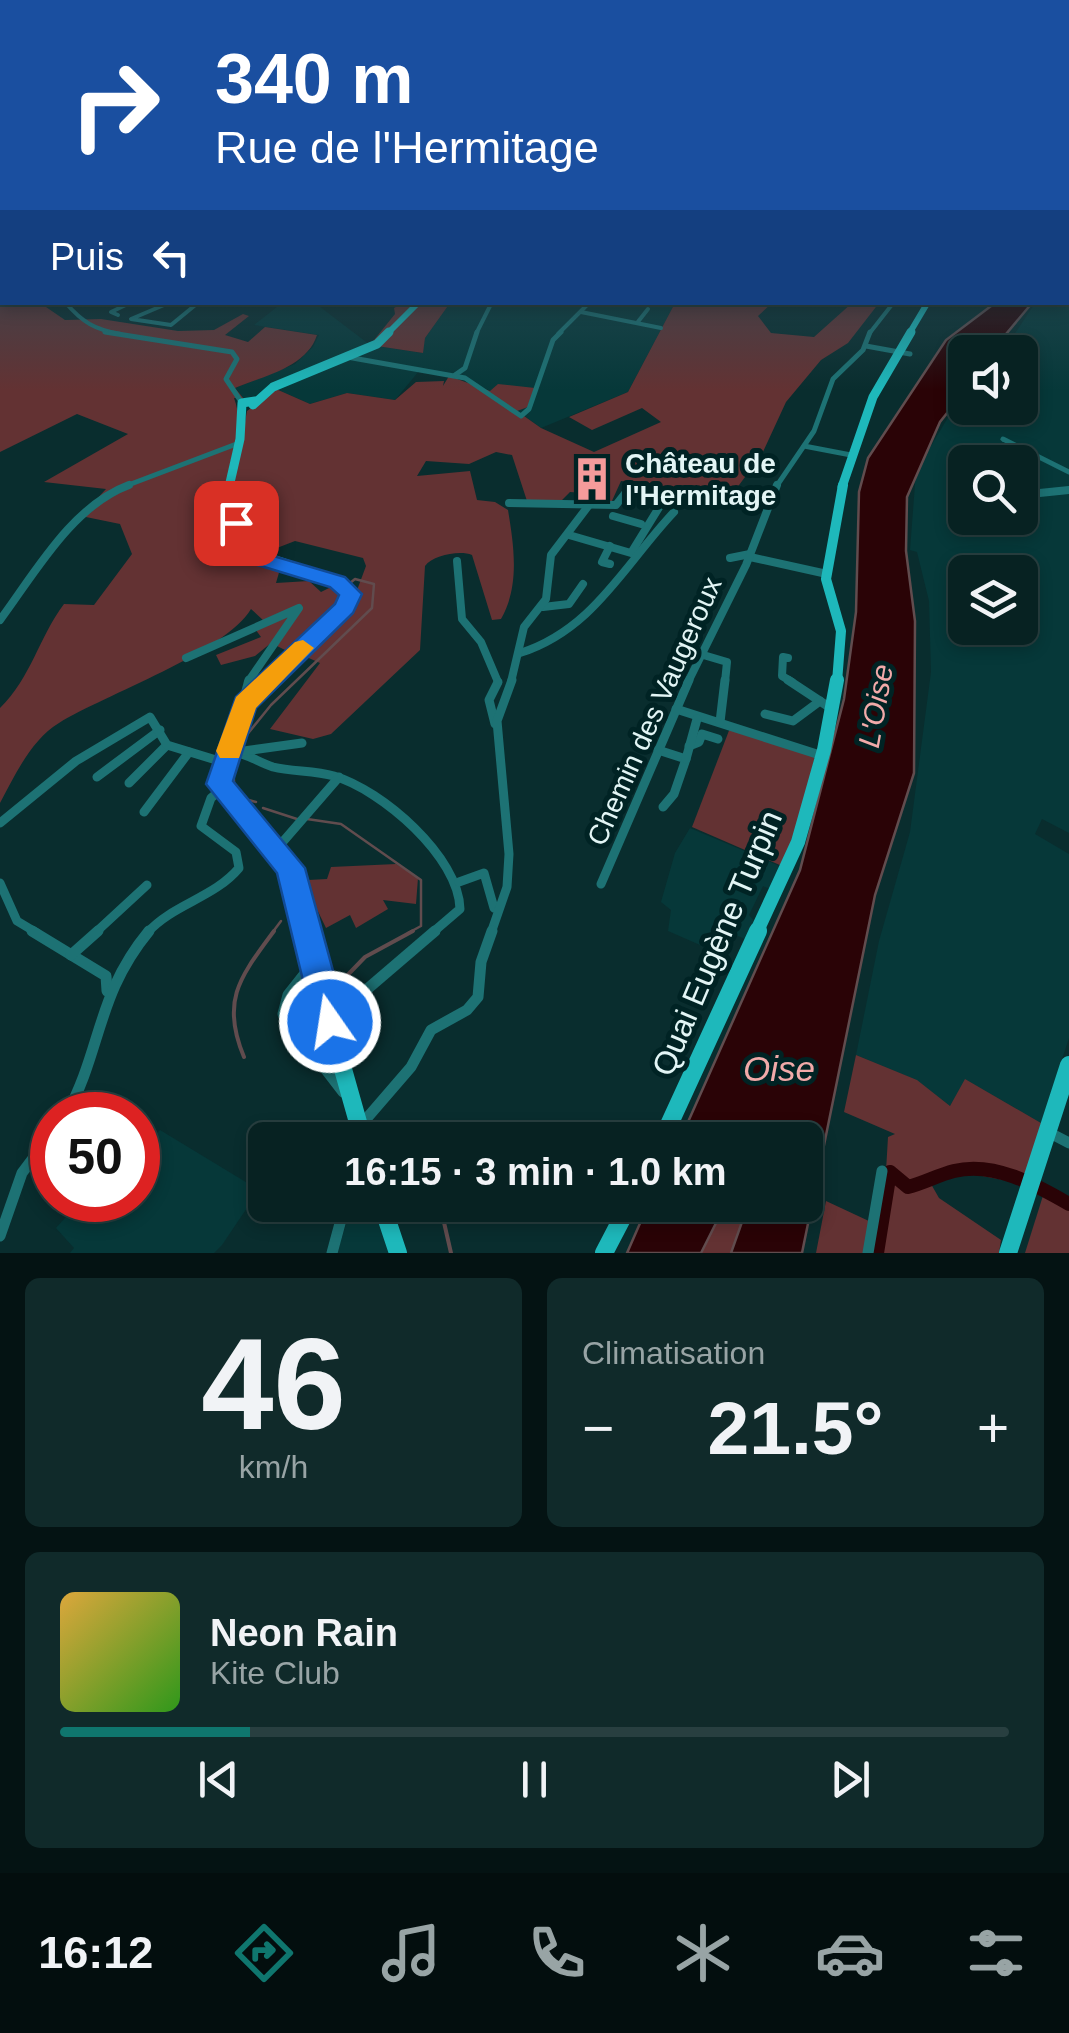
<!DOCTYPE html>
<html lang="fr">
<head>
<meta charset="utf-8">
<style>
	:root { --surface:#072222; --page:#102a2a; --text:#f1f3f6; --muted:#98a4a5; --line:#283f40; --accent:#0f766e }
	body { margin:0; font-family:Arial,sans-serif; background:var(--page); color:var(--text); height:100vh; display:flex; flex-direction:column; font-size:38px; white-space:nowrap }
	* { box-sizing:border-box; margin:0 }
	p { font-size:32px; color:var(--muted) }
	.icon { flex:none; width:55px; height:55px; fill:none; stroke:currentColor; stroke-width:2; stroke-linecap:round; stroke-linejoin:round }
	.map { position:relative; height:1253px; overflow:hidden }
	.drawer { display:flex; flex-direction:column; gap:25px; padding:25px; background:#041313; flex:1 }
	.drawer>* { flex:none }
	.banner { position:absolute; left:0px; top:0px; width:1070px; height:305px; box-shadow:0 5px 15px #0003,0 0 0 2px var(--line); background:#1a4fa0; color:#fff; overflow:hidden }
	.buttons { position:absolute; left:948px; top:335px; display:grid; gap:20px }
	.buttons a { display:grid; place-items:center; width:90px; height:90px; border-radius:15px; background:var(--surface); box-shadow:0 5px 15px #0003,0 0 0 2px var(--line); font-size:50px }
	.speed { position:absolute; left:30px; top:1092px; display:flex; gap:20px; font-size:50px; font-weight:700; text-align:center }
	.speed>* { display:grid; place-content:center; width:130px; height:130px; border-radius:50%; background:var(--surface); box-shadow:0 5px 15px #0003,0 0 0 2px var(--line); line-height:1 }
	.speed .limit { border:15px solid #d22; background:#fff; color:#111 }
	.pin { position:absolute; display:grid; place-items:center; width:85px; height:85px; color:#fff; margin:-42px; border-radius:20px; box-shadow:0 5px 15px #0006 }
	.me { position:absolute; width:110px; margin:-55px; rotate:347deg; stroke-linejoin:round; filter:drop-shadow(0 0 8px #0008) }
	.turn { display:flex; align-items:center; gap:35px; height:210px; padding:0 50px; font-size:45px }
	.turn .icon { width:130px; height:130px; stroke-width:2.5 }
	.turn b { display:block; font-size:70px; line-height:85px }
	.then { display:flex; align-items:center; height:95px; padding:0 50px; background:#0003; gap:20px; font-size:38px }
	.big { font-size:75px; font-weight:800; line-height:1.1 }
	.drawer .widget { flex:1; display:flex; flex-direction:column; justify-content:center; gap:15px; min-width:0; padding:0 35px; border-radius:15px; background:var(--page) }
	.drawer .dial { align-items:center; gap:0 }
	.dial b { font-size:130px; line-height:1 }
	.song { display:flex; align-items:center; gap:30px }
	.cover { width:120px; height:120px; border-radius:15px; background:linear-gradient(135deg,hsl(40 70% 55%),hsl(110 70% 35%)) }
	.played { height:10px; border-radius:5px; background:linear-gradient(90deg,var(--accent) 20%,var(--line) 20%) }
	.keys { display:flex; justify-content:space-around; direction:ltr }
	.heat { display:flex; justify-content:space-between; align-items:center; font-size:55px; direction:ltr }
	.drawer .tiles { flex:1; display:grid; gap:25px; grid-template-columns:1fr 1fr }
	.widget:last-child { grid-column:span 2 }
	.trip { position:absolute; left:248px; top:1122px; width:575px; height:100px; border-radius:15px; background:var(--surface); box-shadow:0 5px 15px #0003,0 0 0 2px var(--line); font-weight:800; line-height:100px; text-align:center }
	.menu { display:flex; height:160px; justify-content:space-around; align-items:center; background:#030e0e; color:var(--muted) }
	.menu .icon { width:70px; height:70px }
	.menu .selected { color:var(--accent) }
	.menu b { font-size:45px; color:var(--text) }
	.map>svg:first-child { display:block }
	.built { fill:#063839; fill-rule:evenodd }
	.green { fill:#633233 }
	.water { fill:#2a0306; stroke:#614c4e; stroke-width:2.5 }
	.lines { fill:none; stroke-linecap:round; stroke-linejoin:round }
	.stream-far1 { stroke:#614c4e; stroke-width:2.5 }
	.stream { stroke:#614c4e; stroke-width:4 }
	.river { stroke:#2a0306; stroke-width:14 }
	.minor-far4 { stroke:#1d7274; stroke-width:4 }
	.minor-far3 { stroke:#1d7274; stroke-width:5 }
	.minor-far2 { stroke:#1d7274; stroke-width:8 }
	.minor-far1 { stroke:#1d7274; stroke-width:9 }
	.minor { stroke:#1d7274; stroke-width:11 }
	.major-far4 { stroke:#1eb8bb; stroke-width:6 }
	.major-far3 { stroke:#1eb8bb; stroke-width:9 }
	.major-far2 { stroke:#1eb8bb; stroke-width:10 }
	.major-far1 { stroke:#1eb8bb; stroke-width:14 }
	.major { stroke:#1eb8bb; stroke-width:18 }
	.route { fill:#1a73e8; stroke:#114b97; stroke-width:2.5 }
	.slow { fill:#f59e0b }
	.labels { text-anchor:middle; stroke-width:10; stroke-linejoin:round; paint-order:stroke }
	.poi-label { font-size:28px; font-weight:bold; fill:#e2f5f5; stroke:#002324; text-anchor:start }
	.street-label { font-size:28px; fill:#e2f5f5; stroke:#002324 }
	.water-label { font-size:30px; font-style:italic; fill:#f1aaa9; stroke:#002324 }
	.near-street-label { font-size:32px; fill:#e2f5f5; stroke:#002324 }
	.near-water-label { font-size:35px; font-style:italic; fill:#f1aaa9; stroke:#002324 }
</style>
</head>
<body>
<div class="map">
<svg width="1069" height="1253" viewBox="0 0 1069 1253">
	<rect width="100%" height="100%" fill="#092d2e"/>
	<!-- built -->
	<g class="built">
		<path d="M1069 255V833L1042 819 1035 834 1069 854V1038L1041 1123 966 1080 950 1106 916 1080 856 1055 879 941 910 832 931 672 929 601 917 552 910 550 916 471 965 389V408H1020V352H990L1014 335 1035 303 1068 302ZM965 462H1020V518H965ZM965 572H1020V628H965Z"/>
		<path d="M282 303H315L370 345 422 353 425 338 450 303H675L628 392 541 428 490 391 460 377 419 371 395 400 347 393 310 404 276 389 244 399 235 388 295 364 313 347 319 335 254 325Z"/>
		<path d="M690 828 782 867 772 890 763 886 749 915 756 923 747 940 718 927 707 948 668 931 671 910 661 902 675 853Z"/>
		<path d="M160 1130 259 1190 222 1245 214 1253H70L74 1248 56 1228 81 1200H93L105 1210 111 1200H138V1154Z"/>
		<path d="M365 1205H376L389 1253H337L350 1212Z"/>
	</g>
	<!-- green -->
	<g class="green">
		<path d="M0 261 2 302 57 303 46 307 65 320 101 319 178 331 214 330 243 314 249 316 225 335 248 342 265 327 317 335C307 367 264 376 235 388L244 399 234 398C250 440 213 473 231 523 242 553 250 559 280 569L276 583 309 581 321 592 333 586 349 595 291 653 271 643 255 656 221 665 216 655 261 637 253 626 264 621 251 609C226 652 104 695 59 723 31 740 15 775 0 803V708C31 678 39 637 64 604L94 605 132 554 120 524 81 516 106 489 44 482 128 434 77 414 0 452Z"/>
		<path d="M403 303H450L425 338 423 353 370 345 395 314 394 308Z"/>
		<path d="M675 303H772L758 316 771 333 814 337 852 303H879L848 343 821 360 786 402 762 454 728 500 685 485 680 489 621 481 611 503 596 502 605 478 598 470 580 476 584 484 599 488 597 494 570 492 560 502 527 501 512 455 496 452 469 464 426 461 417 476 470 471 477 500 495 502 508 510C514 546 520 586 501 619L492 620 472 555C460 550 433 555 425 566L420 650 331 734 313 739 270 729 320 663 302 655 353 601 366 566 363 558 295 541 264 553 250 548 232 493 247 411 276 389 310 404 347 393 395 400 416 382 444 381 443 386 449 376 490 391 498 384 535 388 528 407 517 411 541 428 594 452 661 422 642 408 592 430 569 417 628 392Z"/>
		<path d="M730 728 815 756 800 821 782 866 692 827Z"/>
		<path d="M396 864 418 878 416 904 383 900 388 909 356 928 350 915 326 928 311 897 302 900 309 895 308 880 327 879 331 867Z"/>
		<path d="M856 1055 917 1080 950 1106 965 1079 1041 1123 1024 1184 961 1172 931 1184 939 1198 1001 1240 999 1253H816L826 1201 871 1222 886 1171 888 1137 895 1134 844 1112Z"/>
		<path d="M1046 1186 1069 1198V1253H1025Z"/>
		<path d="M725 1205H748L731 1253H701Z"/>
	</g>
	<!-- water -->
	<g class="water">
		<path d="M995 303H1032L991 352H965L963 393 940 422 907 497 906 551 915 621 914 773 875 895 802 1253H731L748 1205H805V1140H769L763 1131 755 1140H680L800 870 844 699 856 612 859 492 868 458 946 340Z"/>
		<path d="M648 1205H725L701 1253H627Z"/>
	</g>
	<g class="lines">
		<!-- stream-far1 -->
		<g class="stream-far1">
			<path d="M237 747 271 705 372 608 374 584 355 579 350 583"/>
			<path d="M233 767 235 796 256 802"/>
			<path d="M263 808 300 820"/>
			<path d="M307 819 341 824 421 880V926L408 933"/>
			<path d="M272 933 281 921"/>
		</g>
		<!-- stream -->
		<g class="stream">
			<path d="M337 986 365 957 413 931"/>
			<path d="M344 1015 354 1028"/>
			<path d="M362 1041 366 1049 362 1058"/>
			<path d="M244 1057C220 1000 241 976 274 931"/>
			<path d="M370 1121 387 1140"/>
			<path d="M440 1205 451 1253"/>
		</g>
		<!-- river -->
		<path class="river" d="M877 1253 890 1172 908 1187C924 1183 938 1175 954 1171 994 1161 1036 1185 1069 1204"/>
		<!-- minor-far4 -->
		<g class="minor-far4">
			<path d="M65 302C82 322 95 330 121 334"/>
			<path d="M171 302 131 319 171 325 199 302"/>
			<path d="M581 312 661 328"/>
			<path d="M118 315 111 312 132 302"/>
			<path d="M637 323 648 309"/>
			<path d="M476 334 492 302"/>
			<path d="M558 334 590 302"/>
			<path d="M869 334 894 302"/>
		</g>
		<!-- minor-far3 -->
		<g class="minor-far3">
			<path d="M105 332 232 352 237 359 226 379 242 403"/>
			<path d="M866 346 910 354"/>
			<path d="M347 357 465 378 521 416 529 409 553 340 561 332"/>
			<path d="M455 375 465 368 477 332"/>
			<path d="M1003 439 1069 472"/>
			<path d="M804 446 851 455"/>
			<path d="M123 487 239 443"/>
			<path d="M776 487 814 431 833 379 863 350 870 332"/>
		</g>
		<!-- minor-far2 -->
		<g class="minor-far2">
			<path d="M1020 495 1069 490"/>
			<path d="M509 503 616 505 627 491 663 501 631 553 569 535"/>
			<path d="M613 516 641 524"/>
			<path d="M1001 532 1007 518"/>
			<path d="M610 546 602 562 610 564"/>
			<path d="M750 557 827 574"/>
			<path d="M730 558 750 554"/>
			<path d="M457 561 462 619 481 642 498 682"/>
			<path d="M543 607 569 604 583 584"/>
			<path d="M0 620C35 573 72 506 129 485"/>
			<path d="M520 653C593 630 624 565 674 512"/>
			<path d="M700 654 727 662 725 682"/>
			<path d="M186 658 299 608 248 682"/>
			<path d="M788 658 783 657 782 676 792 682"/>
			<path d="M511 682 524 627 546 599 551 555 589 505"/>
			<path d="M688 682 746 565 777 485"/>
		</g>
		<!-- minor-far1 -->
		<g class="minor-far1">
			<path d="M788 680 832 709"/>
			<path d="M244 698 249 680"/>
			<path d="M676 709 823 756"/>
			<path d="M765 714 793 721 820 701"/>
			<path d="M720 722 725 680"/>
			<path d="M495 724 489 700 498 682"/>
			<path d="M689 746 699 742 702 734 718 739"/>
			<path d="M658 750 686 759 674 794 663 807"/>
			<path d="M230 751C246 753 258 762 273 767 293 772 314 770 334 776 382 790 459 857 460 909L432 933"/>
			<path d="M244 751 302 743"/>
			<path d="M686 759 697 719"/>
			<path d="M97 777 160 730"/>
			<path d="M129 783 167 745"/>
			<path d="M144 812 189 752"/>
			<path d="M0 823 76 761 150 717 167 745 226 763"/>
			<path d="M274 852 339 777"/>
			<path d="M459 882 484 873 494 908"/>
			<path d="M0 883 17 921 37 933"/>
			<path d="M601 884 689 680"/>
			<path d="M95 933 147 885"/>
			<path d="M147 933C173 904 214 898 239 868L236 852 201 826 211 798 222 789"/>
			<path d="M491 933 507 887 509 854 497 721 512 680"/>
		</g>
		<!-- minor -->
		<g class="minor">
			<path d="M32 931 106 976 107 991"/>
			<path d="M71 955 98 931"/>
			<path d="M311 966 288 995 283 1014 343 1092"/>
			<path d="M330 1021 435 931"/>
			<path d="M66 1115C102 1050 96 995 149 931"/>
			<path d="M1048 1132 1069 1143"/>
			<path d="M348 1140 411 1067 431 1030 467 1010 478 997 481 962 492 931"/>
			<path d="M0 1236 22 1173 52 1133"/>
			<path d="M332 1253 345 1205"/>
			<path d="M868 1253 882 1171"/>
		</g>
		<!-- major-far4 -->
		<g class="major-far4">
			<path d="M387 334 419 302"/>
			<path d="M909 334 928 302"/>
		</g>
		<!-- major-far3 -->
		<g class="major-far3">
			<path d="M253 405 273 387 377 344 389 332"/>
			<path d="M229 487 240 439 242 403 255 401"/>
			<path d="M842 487 873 397 911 332"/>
		</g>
		<!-- major-far2 -->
		<g class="major-far2">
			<path d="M229 485 226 498 248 551 338 582 351 594 345 608 268 681"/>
			<path d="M837 682 841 631 826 579 843 485"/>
		</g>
		<!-- major-far1 -->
		<g class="major-far1">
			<path d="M261 688 240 705 219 784 287 870 305 933"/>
			<path d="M756 933 798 842 824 750 837 680"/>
		</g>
		<!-- major -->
		<g class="major">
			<path d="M304 931 363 1140"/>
			<path d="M662 1140 758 931"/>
			<path d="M382 1205 398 1253"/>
			<path d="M604 1253 629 1205"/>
			<path d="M1008 1253 1069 1065"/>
		</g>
	</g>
	<!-- sky -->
	<linearGradient id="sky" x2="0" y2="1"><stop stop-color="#051919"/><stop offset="0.55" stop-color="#2c4c57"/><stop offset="1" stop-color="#2c4c57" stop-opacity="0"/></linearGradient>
	<rect width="1069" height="390" fill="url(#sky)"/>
	<!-- route -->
	<path class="route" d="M236 517 243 519 263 553 345 577 362 594 353 613 256 708 233 781 305 868 347 1022 342 1033 330 1038 318 1033 313 1022 277 873 206 784 236 697 335 604 339 595 330 587 248 562 236 549 226 523Z"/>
	<!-- slow -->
	<path class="slow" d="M303 640 314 648 256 708 239 758H220L216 751 236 697 295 642Z"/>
	<!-- icons -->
	<defs>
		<g id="building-bare" transform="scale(3.45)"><path d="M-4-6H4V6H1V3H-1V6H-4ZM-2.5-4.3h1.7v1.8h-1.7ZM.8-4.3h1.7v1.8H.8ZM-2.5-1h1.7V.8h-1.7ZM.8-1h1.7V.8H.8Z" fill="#f59b9b" stroke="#002324" stroke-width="2.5" paint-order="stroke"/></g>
	</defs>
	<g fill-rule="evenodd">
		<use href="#building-bare" x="592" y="479"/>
	</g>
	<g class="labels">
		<!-- poi labels -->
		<g class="poi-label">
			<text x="625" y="473">Château de<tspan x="625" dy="32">l'Hermitage</tspan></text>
		</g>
		<!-- street labels -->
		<g class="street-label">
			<text transform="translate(654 711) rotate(-66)" y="10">Chemin des Vaugeroux</text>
		</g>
		<!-- water labels -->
		<g class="water-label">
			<text transform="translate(876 706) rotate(-80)" y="10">L'Oise</text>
		</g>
		<!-- near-street labels -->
		<g class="near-street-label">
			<text transform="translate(717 943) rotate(-67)" y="11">Quai Eugène Turpin</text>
		</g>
		<!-- near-water labels -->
		<g class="near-water-label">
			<text x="779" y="1081">Oise</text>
		</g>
	</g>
</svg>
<div class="buttons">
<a><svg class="icon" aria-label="sound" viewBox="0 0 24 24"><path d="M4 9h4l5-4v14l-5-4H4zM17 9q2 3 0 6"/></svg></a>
<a><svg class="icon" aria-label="search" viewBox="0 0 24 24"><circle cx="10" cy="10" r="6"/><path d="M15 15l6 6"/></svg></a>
<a><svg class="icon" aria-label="layers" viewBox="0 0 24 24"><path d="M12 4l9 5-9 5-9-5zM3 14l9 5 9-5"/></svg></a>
</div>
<div class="speed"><div class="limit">50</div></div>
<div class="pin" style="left:236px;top:523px;background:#d93025"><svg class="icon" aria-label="arrive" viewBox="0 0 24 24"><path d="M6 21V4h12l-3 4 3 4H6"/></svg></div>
<svg class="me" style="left:330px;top:1022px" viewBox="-20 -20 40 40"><circle r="17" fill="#1a73e8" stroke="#fff" stroke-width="3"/><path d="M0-11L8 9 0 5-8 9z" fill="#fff"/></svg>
<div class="trip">16:15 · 3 min · 1.0 km</div>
<div class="banner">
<div class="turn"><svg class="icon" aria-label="right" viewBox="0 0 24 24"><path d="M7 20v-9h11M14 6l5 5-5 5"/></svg><div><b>340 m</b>Rue de l'Hermitage</div></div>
<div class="then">Puis<svg class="icon" aria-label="left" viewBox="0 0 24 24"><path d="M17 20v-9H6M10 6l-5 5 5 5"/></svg></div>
</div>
</div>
<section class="drawer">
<div class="tiles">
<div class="widget dial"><b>46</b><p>km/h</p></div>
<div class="widget"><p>Climatisation</p>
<div class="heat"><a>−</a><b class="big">21.5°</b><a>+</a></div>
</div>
<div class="widget">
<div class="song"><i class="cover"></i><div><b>Neon Rain</b><p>Kite Club</p></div></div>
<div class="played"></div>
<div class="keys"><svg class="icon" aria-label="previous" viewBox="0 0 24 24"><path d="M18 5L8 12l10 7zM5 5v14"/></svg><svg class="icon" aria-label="pause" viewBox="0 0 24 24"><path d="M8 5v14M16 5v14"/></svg><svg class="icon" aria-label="next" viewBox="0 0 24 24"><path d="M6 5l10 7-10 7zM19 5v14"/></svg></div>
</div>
</div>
</section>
<nav class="menu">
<b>16:12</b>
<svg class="icon selected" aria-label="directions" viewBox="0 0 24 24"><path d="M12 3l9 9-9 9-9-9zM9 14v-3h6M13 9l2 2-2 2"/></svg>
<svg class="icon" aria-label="music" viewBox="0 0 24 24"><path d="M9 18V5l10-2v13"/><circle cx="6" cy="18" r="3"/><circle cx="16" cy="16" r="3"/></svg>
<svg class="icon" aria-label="phone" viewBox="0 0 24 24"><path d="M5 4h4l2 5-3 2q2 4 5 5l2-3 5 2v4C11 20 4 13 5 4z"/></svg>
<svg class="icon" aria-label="climate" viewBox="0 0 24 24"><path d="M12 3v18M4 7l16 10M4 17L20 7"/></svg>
<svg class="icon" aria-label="car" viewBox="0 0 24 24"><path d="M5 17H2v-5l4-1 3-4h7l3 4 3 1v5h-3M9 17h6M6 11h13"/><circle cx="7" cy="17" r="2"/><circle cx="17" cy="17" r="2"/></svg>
<svg class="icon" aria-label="filters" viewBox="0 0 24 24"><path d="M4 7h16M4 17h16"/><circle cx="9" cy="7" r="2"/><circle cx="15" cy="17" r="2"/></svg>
</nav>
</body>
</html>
